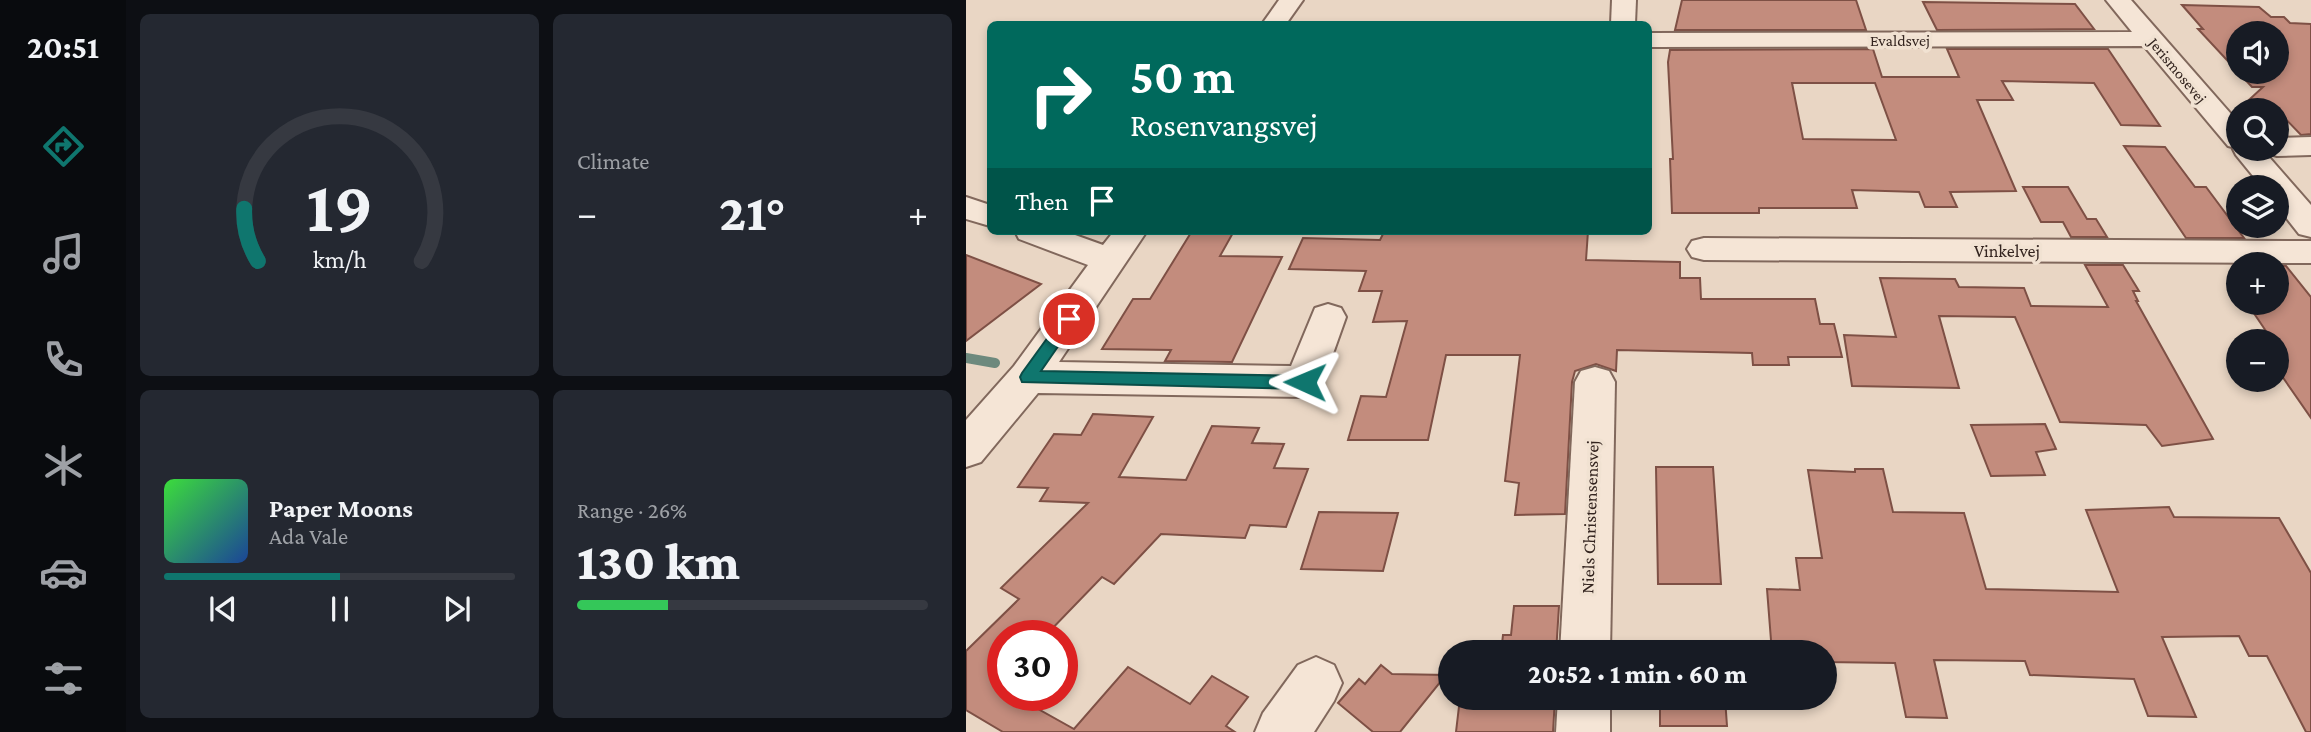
<!DOCTYPE html>
<html lang="en">
<head>
<meta charset="utf-8">
<style>
	:root { --surface:#171b24; --page:#242831; --text:#f1f3f6; --muted:#9ea1a6; --line:#363941; --accent:#0f766e }
	body { margin:0; font-family:"Crimson Pro",serif; background:var(--page); color:var(--text); height:100vh; display:flex; flex-direction:column; font-size:26px; white-space:nowrap }
	* { box-sizing:border-box; margin:0 }
	p { font-size:23px; color:var(--muted) }
	.icon { flex:none; width:38px; height:38px; fill:none; stroke:currentColor; stroke-width:2; stroke-linecap:round; stroke-linejoin:round }
	.map { position:relative; flex:1; overflow:hidden }
	.sheet { display:flex; flex-direction:column; gap:14px; padding:14px; background:#0d0f14; width:840px }
	.sheet>* { flex:none }
	.top-card { position:absolute; left:21px; top:21px; width:665px; height:214px; border-radius:10px; box-shadow:0 4px 10px #0003; background:#00695c; color:#fff; overflow:hidden }
	.controls { position:absolute; left:1260px; top:21px; display:grid; gap:14px }
	.controls a { display:grid; place-items:center; width:63px; height:63px; border-radius:50%; background:var(--surface); box-shadow:0 4px 10px #0003; font-size:35px }
	.speed { position:absolute; left:21px; top:620px; display:flex; gap:14px; font-size:35px; font-weight:700; text-align:center }
	.speed>* { display:grid; place-content:center; width:91px; height:91px; border-radius:50%; background:var(--surface); box-shadow:0 4px 10px #0003; line-height:1 }
	.speed .limit { border:10px solid #d22; background:#fff; color:#111 }
	.pin { position:absolute; display:grid; place-items:center; width:60px; height:60px; color:#fff; margin:-30px; border:4px solid #fff; border-radius:50%; box-shadow:0 2px 7px #0007 }
	.me { position:absolute; width:77px; margin:-38px; rotate:271deg; stroke-linejoin:round; filter:drop-shadow(0 0 5px #0008) }
	.turn { display:flex; align-items:center; gap:24px; height:147px; padding:0 28px; font-size:32px }
	.turn .icon { width:91px; height:91px; stroke-width:2.5 }
	.turn b { display:block; font-size:49px; line-height:60px }
	.then { display:flex; align-items:center; height:66px; padding:0 28px; background:#0003; gap:14px; font-size:26px }
	.big { font-size:52px; font-weight:800; line-height:1.1 }
	.sheet .tile { flex:1; display:flex; flex-direction:column; justify-content:center; gap:10px; min-width:0; padding:0 24px; border-radius:10px; background:var(--page) }
	.sheet .dial { align-items:center; gap:0 }
	.dial svg { height:182px; overflow:visible; fill:none; stroke:var(--line); stroke-width:7; stroke-linecap:round; text-anchor:middle }
	.dial text { fill:var(--text); stroke:none }
	.song { display:flex; align-items:center; gap:21px }
	.cover { width:84px; height:84px; border-radius:10px; background:linear-gradient(135deg,hsl(120 70% 55%),hsl(220 70% 35%)) }
	.played { height:7px; border-radius:4px; background:linear-gradient(90deg,var(--accent) 50%,var(--line) 50%) }
	.keys { display:flex; justify-content:space-around; direction:ltr }
	.heat { display:flex; justify-content:space-between; align-items:center; font-size:38px; direction:ltr }
	.charge { height:10px; border-radius:5px; background:linear-gradient(90deg,#34c759 26%,var(--line) 0) }
	.sheet .tiles { flex:1; display:grid; gap:14px; grid-template-columns:repeat(2,1fr) }
	.trip { position:absolute; left:472px; top:640px; width:399px; height:70px; border-radius:35px; background:var(--surface); box-shadow:0 4px 10px #0003; font-weight:800; line-height:70px; text-align:center }
	main { display:flex; flex:1; min-height:0 }
	.tabs { display:flex; flex-direction:column; width:126px; justify-content:space-around; align-items:center; background:#090b0e; color:var(--muted) }
	.tabs .icon { width:49px; height:49px }
	.tabs .on { color:var(--accent) }
	.tabs b { font-size:32px; color:var(--text) }
	.map>svg:first-child { display:block }
	.lines { fill:none; stroke-linecap:round; stroke-linejoin:round }
	.stream { stroke:#6d897d; stroke-width:10 }
	.building { fill:#c38c7d; stroke:#7e5045; stroke-width:2; fill-rule:evenodd }
	.street-casing { stroke:#81685c; stroke-width:4 }
	.street { fill:#f5e5d6; fill-rule:evenodd }
	.route { fill:#0f766e; stroke:#0a4d48; stroke-width:2 }
	.labels { text-anchor:middle; stroke-width:7; stroke-linejoin:round; paint-order:stroke }
	.far-street-label { font-size:16px; fill:#33241f; stroke:#f1e2d2 }
	.street-label { font-size:18px; fill:#33241f; stroke:#f1e2d2 }
</style>
</head>
<body>
<main>
<nav class="tabs">
<b>20:51</b>
<svg class="icon on" aria-label="directions" viewBox="0 0 24 24"><path d="M12 3l9 9-9 9-9-9zM9 14v-3h6M13 9l2 2-2 2"/></svg>
<svg class="icon" aria-label="music" viewBox="0 0 24 24"><path d="M9 18V5l10-2v13"/><circle cx="6" cy="18" r="3"/><circle cx="16" cy="16" r="3"/></svg>
<svg class="icon" aria-label="phone" viewBox="0 0 24 24"><path d="M5 4h4l2 5-3 2q2 4 5 5l2-3 5 2v4C11 20 4 13 5 4z"/></svg>
<svg class="icon" aria-label="climate" viewBox="0 0 24 24"><path d="M12 3v18M4 7l16 10M4 17L20 7"/></svg>
<svg class="icon" aria-label="car" viewBox="0 0 24 24"><path d="M5 17H2v-5l4-1 3-4h7l3 4 3 1v5h-3M9 17h6M6 11h13"/><circle cx="7" cy="17" r="2"/><circle cx="17" cy="17" r="2"/></svg>
<svg class="icon" aria-label="filters" viewBox="0 0 24 24"><path d="M4 7h16M4 17h16"/><circle cx="9" cy="7" r="2"/><circle cx="15" cy="17" r="2"/></svg>
</nav>
<section class="sheet">
<div class="tiles">
<div class="tile dial"><svg viewBox="0 0 100 80">
<path d="M14 69A42 42 0 1 1 86 69"/>
<path d="M14 69A42 42 0 0 1 8 46" stroke="#0f766e"/>
<text x="50" y="56" font-size="32" font-weight="700">19</text>
<text x="50" y="72" font-size="11">km/h</text>
</svg></div>
<div class="tile"><p>Climate</p>
<div class="heat"><a>−</a><b class="big">21°</b><a>+</a></div>
</div>
<div class="tile">
<div class="song"><i class="cover"></i><div><b>Paper Moons</b><p>Ada Vale</p></div></div>
<div class="played"></div>
<div class="keys"><svg class="icon" aria-label="previous" viewBox="0 0 24 24"><path d="M18 5L8 12l10 7zM5 5v14"/></svg><svg class="icon" aria-label="pause" viewBox="0 0 24 24"><path d="M8 5v14M16 5v14"/></svg><svg class="icon" aria-label="next" viewBox="0 0 24 24"><path d="M6 5l10 7-10 7zM19 5v14"/></svg></div>
</div>
<div class="tile"><p>Range · 26%</p><b class="big">130 km</b><div class="charge"></div></div>
</div>
</section>
<div class="map">
<svg width="1345" height="732" viewBox="0 0 1345 732">
	<rect width="100%" height="100%" fill="#e9d6c4"/>
	<g class="lines">
		<!-- stream -->
		<path class="stream" d="M0 358 29 363"/>
	</g>
	<!-- building -->
	<g class="building">
		<path d="M716 0H890L900 30H709Z"/>
		<path d="M957 2 1109 4 1128 29 971 30Z"/>
		<path d="M1216 5 1293 7 1305 17H1318L1324 23 1345 24V134L1335 135 1311 110H1272L1297 87H1286L1232 29H1237ZM1272 33H1311V72H1272Z"/>
		<path d="M907 49 916 77H993L981 49H1142L1194 126 1155 125 1128 83 1036 81 1047 100H1011L1050 191 984 192 991 207H959L953 192 886 190 891 208H793V213H706L704 159H707L702 62 704 50ZM826 83H909L930 140 837 139Z"/>
		<path d="M1158 146 1199 147 1229 187H1240L1278 238H1220Z"/>
		<path d="M1057 187H1102L1121 219H1130L1141 237H1105L1097 222H1075Z"/>
		<path d="M226 231H268L254 256 316 257 266 362 199 361 205 350 136 349 167 299H184Z"/>
		<path d="M549 231H622L620 260 714 262V278H734L735 299H849L854 324H868L876 357H822L823 365H787L786 353 651 350 650 371 630 364 609 371 606 382 599 514 549 515 553 483 539 481 554 355H480L462 440H382L395 396 420 397 441 321 407 322 416 291H393L400 271 323 269 337 238 414 240 417 234H549Z"/>
		<path d="M0 255 75 284 0 341Z"/>
		<path d="M1119 265H1157L1173 291H1167L1172 301H1170L1247 439 1196 446 1180 425 1094 422 1049 317 973 316 993 388 886 386 878 335 930 337 914 278 989 279 993 287 1058 288 1065 306 1142 307Z"/>
		<path d="M1311 265 1320 266 1345 297V418L1311 369V341L1291 340H1306L1281 303H1311Z"/>
		<path d="M127 414 187 417 153 477 220 480 246 426 293 428 286 443 318 444 308 468 342 469 320 527 284 525 279 538 195 534 148 584 136 577 80 635H37V695H47L108 729 162 667 224 704 246 676 282 697 260 726 269 732H37L0 710V651L53 599 35 588 122 503 74 501 82 488 52 487 88 434 115 435Z"/>
		<path d="M1079 424 1090 449 1070 452 1079 475 1025 476 1005 425Z"/>
		<path d="M690 467H747L755 584H692Z"/>
		<path d="M889 469H917L927 512 998 513 1020 589 1152 592 1120 510 1203 507 1208 517 1313 518 1345 573V732H1340L1301 656H1283L1273 636 1196 637 1230 717 1182 716 1168 679 1064 675 1059 661 968 660 981 718 940 717 929 663 859 662V653H806L801 589 834 590 830 558H856L842 470 889 472Z"/>
		<path d="M353 512 432 513 417 571 335 569Z"/>
		<path d="M548 606H593L590 653H535L537 635H545Z"/>
		<path d="M415 665 426 674 480 675 434 732H407L372 703 393 679 399 684Z"/>
		<path d="M494 698H589L587 732H490Z"/>
		<path d="M694 698H759L761 726H694Z"/>
	</g>
	<g class="lines">
		<!-- street casing -->
		<g class="street-casing">
			<g id="street">
				<path d="M313 0H337L320 24H296Z"/>
				<path d="M646 0H670L669 24H645Z"/>
				<path d="M1140 0H1165L1272 122V149H1296L1345 205V237L1333 234 1311 206V187H1296L1270 155 1266 147 1262 146 1178 46 682 47V33L1166 32Z"/>
				<path d="M1345 137V155L1311 156 1301 153 1298 149H1311V138Z"/>
				<path d="M0 197 24 205V226L0 219Z"/>
				<path d="M49 231H98L137 245 148 231H181L93 362 325 366 349 308 362 304 375 308 380 317 353 393 339 397 72 393 15 462 0 467V420L48 366 122 265 53 239Z"/>
				<path d="M738 238 1345 241V263L738 260 726 257 721 249 726 241Z"/>
				<path d="M629 367 643 371 649 382 644 653H594L609 382 615 371Z"/>
				<path d="M350 657 368 665 376 683 368 701 348 732H289L297 713 332 665Z"/>
				<path d="M592 698H644V732H590Z"/>
			</g>
		</g>
		<!-- street -->
		<use href="#street" class="street"/>
	</g>
	<!-- route -->
	<path class="route" d="M103 313 111 319 75 371 339 376 347 382 339 389 56 382 54 377 56 373 98 315Z"/>
	<g class="labels">
		<!-- far-street labels -->
		<g class="far-street-label">
			<text x="934" y="46">Evaldsvej</text>
			<text transform="translate(1212 70) rotate(50)" y="6">Jerismosevej</text>
		</g>
		<!-- street labels -->
		<g class="street-label">
			<text x="1041" y="257">Vinkelvej</text>
			<text transform="translate(624 517) rotate(-88)" y="6">Niels Christensensvej</text>
		</g>
	</g>
</svg>
<div class="controls">
<a><svg class="icon" aria-label="sound" viewBox="0 0 24 24"><path d="M4 9h4l5-4v14l-5-4H4zM17 9q2 3 0 6"/></svg></a>
<a><svg class="icon" aria-label="search" viewBox="0 0 24 24"><circle cx="10" cy="10" r="6"/><path d="M15 15l6 6"/></svg></a>
<a><svg class="icon" aria-label="layers" viewBox="0 0 24 24"><path d="M12 4l9 5-9 5-9-5zM3 14l9 5 9-5"/></svg></a>
<a>+</a>
<a>−</a>
</div>
<div class="speed"><div class="limit">30</div></div>
<div class="pin" style="left:103px;top:319px;background:#d93025"><svg class="icon" aria-label="arrive" viewBox="0 0 24 24"><path d="M6 21V4h12l-3 4 3 4H6"/></svg></div>
<svg class="me" style="left:339px;top:382px" viewBox="-20 -20 40 40"><path d="M0-17L14 15 0 8-14 15z" fill="#0f766e" stroke="#fff" stroke-width="4"/></svg>
<div class="trip">20:52 · 1 min · 60 m</div>
<div class="top-card">
<div class="turn"><svg class="icon" aria-label="right" viewBox="0 0 24 24"><path d="M7 20v-9h11M14 6l5 5-5 5"/></svg><div><b>50 m</b>Rosenvangsvej</div></div>
<div class="then">Then<svg class="icon" aria-label="arrive" viewBox="0 0 24 24"><path d="M6 21V4h12l-3 4 3 4H6"/></svg></div>
</div>
</div>
</main>
</body>
</html>
